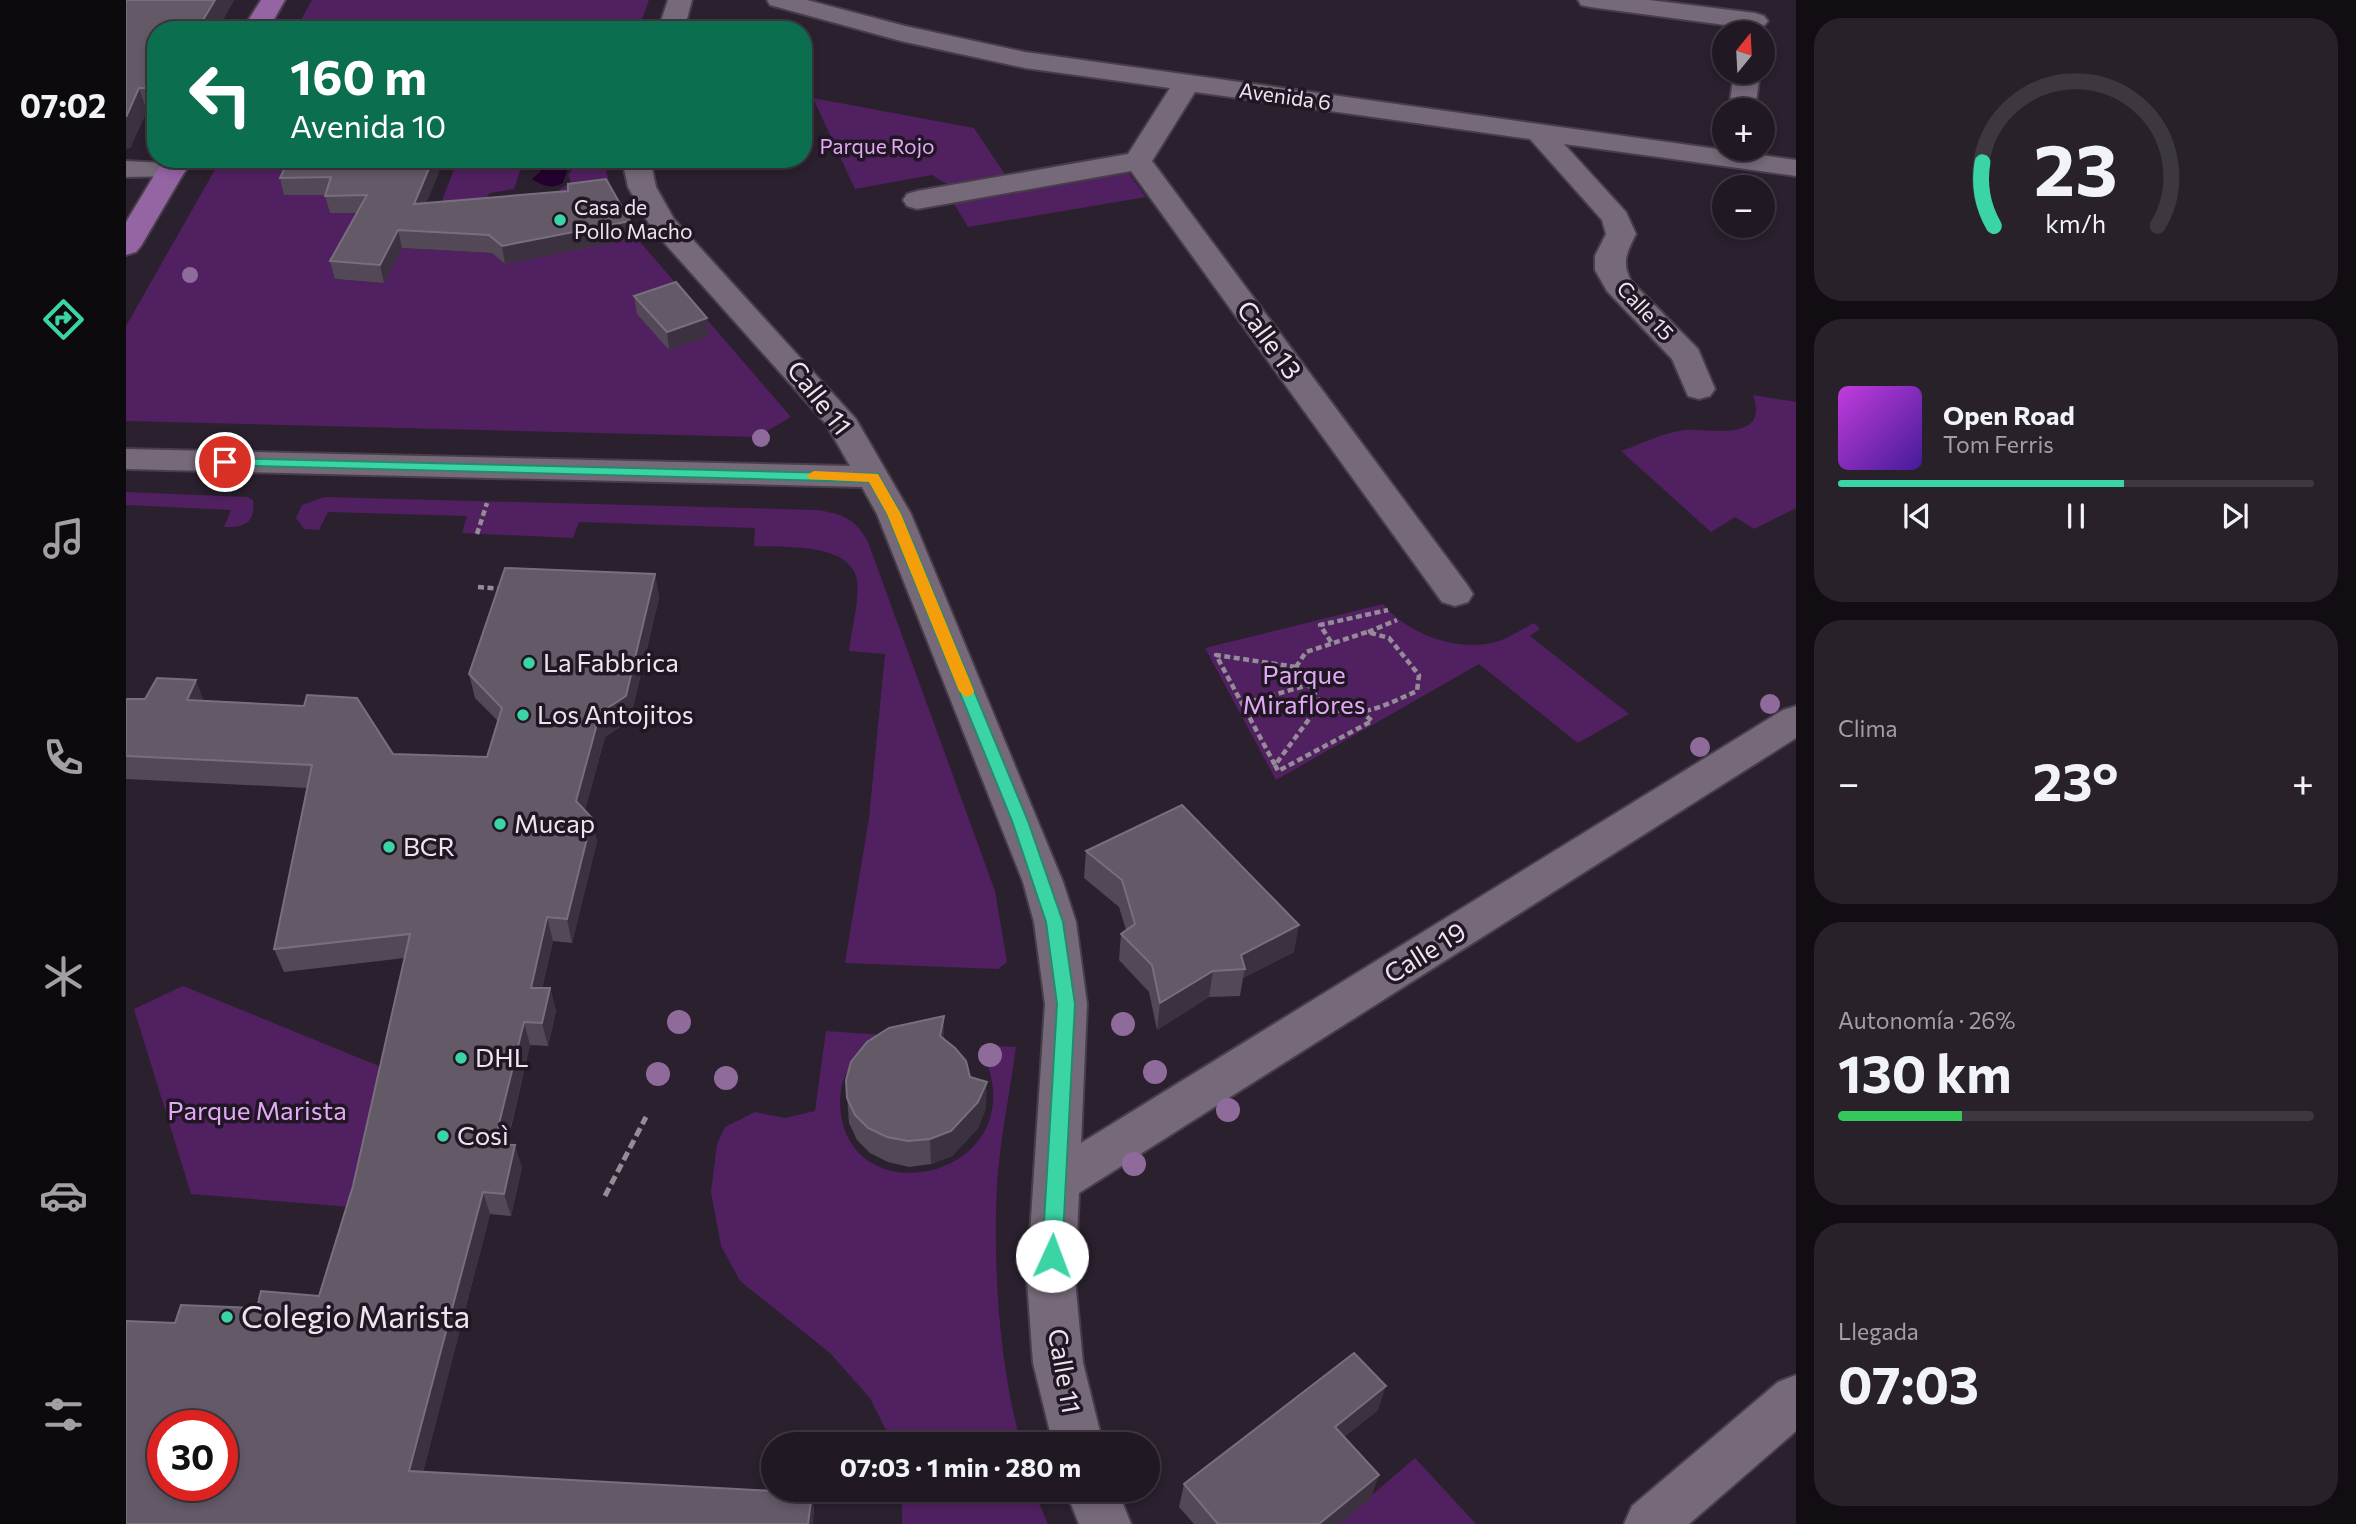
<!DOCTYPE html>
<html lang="es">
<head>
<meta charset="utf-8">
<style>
	:root { --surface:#201822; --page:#28212a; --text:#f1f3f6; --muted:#a2a0a5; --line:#3d3740; --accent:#3ad4a5 }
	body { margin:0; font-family:Commissioner,sans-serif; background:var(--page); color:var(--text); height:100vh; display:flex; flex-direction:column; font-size:26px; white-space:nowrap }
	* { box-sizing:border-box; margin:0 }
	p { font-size:23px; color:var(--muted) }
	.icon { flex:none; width:38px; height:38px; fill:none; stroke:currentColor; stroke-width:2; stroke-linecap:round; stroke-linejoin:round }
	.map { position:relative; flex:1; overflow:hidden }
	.side { display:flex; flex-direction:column; gap:18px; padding:18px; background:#120d13; width:560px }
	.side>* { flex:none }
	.banner { position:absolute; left:21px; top:21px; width:665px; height:147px; border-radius:28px; box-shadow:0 4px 10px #0003,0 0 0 2px var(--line); background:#0b6e4f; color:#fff; overflow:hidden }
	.needle { width:46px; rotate:18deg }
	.fabs { position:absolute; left:1586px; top:21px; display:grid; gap:14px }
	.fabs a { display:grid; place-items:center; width:63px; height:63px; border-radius:50%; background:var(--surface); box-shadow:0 4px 10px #0003,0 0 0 2px var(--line); font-size:35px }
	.speed { position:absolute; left:21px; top:1410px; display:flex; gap:14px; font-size:35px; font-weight:700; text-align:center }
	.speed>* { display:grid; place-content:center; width:91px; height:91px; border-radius:50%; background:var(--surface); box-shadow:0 4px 10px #0003,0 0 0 2px var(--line); line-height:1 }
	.speed .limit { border:10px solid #d22; background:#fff; color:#111 }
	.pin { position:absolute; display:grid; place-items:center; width:60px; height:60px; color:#fff; margin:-30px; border:4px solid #fff; border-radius:50%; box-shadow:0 2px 7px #0007 }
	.me { position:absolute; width:77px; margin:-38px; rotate:2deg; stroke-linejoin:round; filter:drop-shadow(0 0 5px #0008) }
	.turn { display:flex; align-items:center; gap:24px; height:147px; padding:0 28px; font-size:32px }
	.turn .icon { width:91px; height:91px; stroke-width:2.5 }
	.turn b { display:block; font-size:49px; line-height:60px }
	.big { font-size:52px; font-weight:700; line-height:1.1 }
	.side .widget { flex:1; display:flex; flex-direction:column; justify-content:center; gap:10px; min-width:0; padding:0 24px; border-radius:28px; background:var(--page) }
	.side .dial { align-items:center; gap:0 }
	.dial svg { height:182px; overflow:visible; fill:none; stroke:var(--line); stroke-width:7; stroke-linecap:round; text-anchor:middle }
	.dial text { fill:var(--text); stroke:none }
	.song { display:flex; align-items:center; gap:21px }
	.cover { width:84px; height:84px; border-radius:10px; background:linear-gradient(135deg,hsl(290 70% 55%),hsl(260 70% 35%)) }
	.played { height:7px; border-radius:4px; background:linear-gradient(90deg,var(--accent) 60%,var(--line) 60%) }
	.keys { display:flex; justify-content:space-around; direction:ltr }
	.heat { display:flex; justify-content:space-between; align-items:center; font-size:38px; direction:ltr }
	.charge { height:10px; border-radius:5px; background:linear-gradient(90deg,#34c759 26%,var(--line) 0) }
	.trip { position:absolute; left:635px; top:1432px; width:399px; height:70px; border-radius:35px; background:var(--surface); box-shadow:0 4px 10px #0003,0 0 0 2px var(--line); font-weight:700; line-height:70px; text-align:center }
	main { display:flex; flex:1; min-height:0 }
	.tab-bar { display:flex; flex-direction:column; width:126px; justify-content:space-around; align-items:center; background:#0d0a0e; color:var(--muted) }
	.tab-bar .icon { width:49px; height:49px }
	.tab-bar .on { color:var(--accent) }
	.tab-bar b { font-size:32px; color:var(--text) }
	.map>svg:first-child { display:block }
	.green { fill:#512060 }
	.water { fill:#24002e }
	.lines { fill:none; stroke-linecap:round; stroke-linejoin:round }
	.street-casing { stroke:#473e4a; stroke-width:4 }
	.primary-casing { stroke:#473e4a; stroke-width:4 }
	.path-far1 { stroke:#948c97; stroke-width:4.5; stroke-dasharray:6 3.5; stroke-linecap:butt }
	.path { stroke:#948c97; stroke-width:5; stroke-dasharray:9 4.5; stroke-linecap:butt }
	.street { fill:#76697a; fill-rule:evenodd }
	.primary { fill:#9564a3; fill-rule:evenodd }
	.tree { fill:#8f6b9b }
	.wall { fill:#534856 }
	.shaded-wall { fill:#3b313f }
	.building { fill:#635967; stroke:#786f7c; stroke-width:2; fill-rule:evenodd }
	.route { fill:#3ad4a5; stroke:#268a6b; stroke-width:2 }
	.slow { fill:#f59e0b }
	.poi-dot { fill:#3ad4a5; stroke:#211624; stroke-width:2.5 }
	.labels { text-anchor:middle; stroke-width:7; stroke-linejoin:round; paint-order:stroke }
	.far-street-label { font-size:21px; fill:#ece5ee; stroke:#211624 }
	.far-park-label { font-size:21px; fill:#e2a9f4; stroke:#211624 }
	.far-poi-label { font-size:21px; fill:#ece5ee; stroke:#211624; text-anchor:start }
	.street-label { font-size:26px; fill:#ece5ee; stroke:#211624 }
	.poi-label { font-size:26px; fill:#ece5ee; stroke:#211624; text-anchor:start }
	.park-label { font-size:26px; fill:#e2a9f4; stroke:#211624 }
	.near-poi-label { font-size:32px; fill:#ece5ee; stroke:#211624; text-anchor:start }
</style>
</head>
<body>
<main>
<nav class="tab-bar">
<b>07:02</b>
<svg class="icon on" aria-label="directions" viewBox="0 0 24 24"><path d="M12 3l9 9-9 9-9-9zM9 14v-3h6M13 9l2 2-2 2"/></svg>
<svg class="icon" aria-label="music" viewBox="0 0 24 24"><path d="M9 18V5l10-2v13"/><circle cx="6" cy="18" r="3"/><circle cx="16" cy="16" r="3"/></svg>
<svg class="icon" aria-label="phone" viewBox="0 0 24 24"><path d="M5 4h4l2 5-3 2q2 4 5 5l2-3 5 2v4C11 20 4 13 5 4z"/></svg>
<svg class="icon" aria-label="climate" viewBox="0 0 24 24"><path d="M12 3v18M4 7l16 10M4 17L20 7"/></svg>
<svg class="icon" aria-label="car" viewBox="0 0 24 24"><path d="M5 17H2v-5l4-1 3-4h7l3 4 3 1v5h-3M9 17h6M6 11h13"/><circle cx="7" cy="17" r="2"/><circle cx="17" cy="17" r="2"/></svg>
<svg class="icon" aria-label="filters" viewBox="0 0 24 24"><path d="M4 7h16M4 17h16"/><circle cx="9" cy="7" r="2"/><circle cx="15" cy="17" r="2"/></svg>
</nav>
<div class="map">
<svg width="1670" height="1524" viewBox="0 0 1670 1524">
	<rect width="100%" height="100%" fill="#2a202e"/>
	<!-- green -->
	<g class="green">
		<path d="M186 0H523L512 30H169Z"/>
		<path d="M687 98 848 128 880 176 824 186 806 175 729 189Z"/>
		<path d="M95 159H176L210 194 245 213 209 279 258 283 276 248 366 253 379 264 435 195 434 189 445 182 442 175 447 169 444 159H477L486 193 515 243 665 417 631 437 0 421V326Z"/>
		<path d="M332 159H398L388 189 364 193 352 208 315 203Z"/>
		<path d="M1002 172 1020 197 842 227 827 202Z"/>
		<path d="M1627 395 1670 402V508L1628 529 1609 517 1585 532 1495 451C1515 444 1537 433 1558 430 1579 428 1645 444 1627 395Z"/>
		<path d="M0 492 121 497 127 500C130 523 118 528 98 527L105 510 0 505Z"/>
		<path d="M199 497 691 510C717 514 729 518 742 542L869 891 881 962 872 969 719 963 743 818 759 654 723 651C725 632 734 598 731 580 724 542 657 548 628 546L629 528 453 522 447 538 336 533 341 516 202 512 193 530 178 529 170 518 176 505Z"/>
		<path d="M1257 604C1281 634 1335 654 1373 641 1385 637 1396 629 1408 623L1414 629 1404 636 1503 714 1452 743 1353 664 1150 780 1079 648Z"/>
		<path d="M57 986 265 1071 236 1208 65 1194 8 1009Z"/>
		<path d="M700 1031 757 1035C746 1046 731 1057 723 1069 714 1083 713 1099 715 1115 729 1207 873 1182 867 1091 866 1075 860 1060 854 1045L890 1047C884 1093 874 1139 871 1185 867 1268 873 1364 895 1444H767L744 1398 704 1353 614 1281 595 1246 585 1192 591 1144 599 1127 629 1112 659 1118 689 1111Z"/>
		<path d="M1289 1458 1350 1524H1212Z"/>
		<path d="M776 1489H907L922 1524H776Z"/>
	</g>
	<!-- water -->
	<path class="water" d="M426 159H434L442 168 437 183C426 190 415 185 406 179L414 172 415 166Z"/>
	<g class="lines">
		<!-- street casing -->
		<g class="street-casing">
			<g id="street">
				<path d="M542 0H566L558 30H532Z"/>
				<path d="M641 0H681L779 26 899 52 1670 160V176L1438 144 1500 212 1510 234C1501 252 1495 262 1505 281L1572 349 1589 389 1584 396 1573 399 1562 396 1546 359 1481 291 1469 270V256L1480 234 1476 220 1404 139 1069 92 1026 161 1342 586 1347 594 1342 602 1329 606 1316 602 1005 171 791 209 781 206 777 200 781 194 791 191 1002 154 1044 88 899 68 775 41 644 5Z"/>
				<path d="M1452 0H1523L1629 13 1638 16 1642 21 1638 26 1629 29 1464 7 1455 5Z"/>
				<path d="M1608 72H1634L1629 110H1603Z"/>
				<path d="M496 159H524L530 187 548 219 730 419 785 514 937 882 950 922 961 1004 955 1143 1657 710 1670 706V738L953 1193 949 1280 957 1363 977 1444H927L907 1363 901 1280 919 1004 908 922 897 882 751 514 736 487 0 469V449L724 466 700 424 526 229 502 187Z"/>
				<path d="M0 161 56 164 60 170 56 176 0 177Z"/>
				<path d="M1670 1375V1431L1563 1524H1498L1506 1506 1652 1382Z"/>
				<path d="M939 1489H991L1005 1524H953Z"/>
			</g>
		</g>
		<!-- primary casing -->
		<g class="primary-casing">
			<g id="primary">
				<path d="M135 0H159L142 30H116Z"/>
				<path d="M38 159H66L15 246 10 252 0 255V222Z"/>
			</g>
		</g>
		<!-- path-far1 -->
		<g class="path-far1">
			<path d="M351 534 361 503"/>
			<path d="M352 587 377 589"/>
			<path d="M1242 632 1271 620"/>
			<path d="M1205 642 1194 625 1262 610"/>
			<path d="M1170 667 1195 703"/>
			<path d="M1170 667 1090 655 1149 765 1195 703"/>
			<path d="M1170 667 1180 652 1241 632 1263 638 1293 675 1291 691C1259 705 1227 724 1195 703"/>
			<path d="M1116 704 1182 685"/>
			<path d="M1149 765 1152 771 1246 721 1238 714"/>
		</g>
		<!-- path -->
		<path class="path" d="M479 1196 520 1117"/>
		<!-- street -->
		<use href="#street" class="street"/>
		<!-- primary -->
		<use href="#primary" class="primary"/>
	</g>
	<!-- trees -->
	<g class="tree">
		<circle cx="64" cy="275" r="8"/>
		<circle cx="635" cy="438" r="9"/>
		<circle cx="1644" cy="704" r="10"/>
		<circle cx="1574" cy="747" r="10"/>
		<circle cx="553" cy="1022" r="12"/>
		<circle cx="997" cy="1024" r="12"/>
		<circle cx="864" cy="1055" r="12"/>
		<circle cx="1029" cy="1072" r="12"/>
		<circle cx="532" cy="1074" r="12"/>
		<circle cx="600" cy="1078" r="12"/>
		<circle cx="1102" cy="1110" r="12"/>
		<circle cx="1008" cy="1164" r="12"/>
	</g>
	<!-- wall -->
	<g class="wall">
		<path d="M0 0H108L91 30H30V111H21L4 148Z"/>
		<path d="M313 172 300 203 504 221 506 239 379 264 366 253 276 248 258 283 209 279 204 261 231 213H204L199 195H158L154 178Z"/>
		<path d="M508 296 583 336 543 350 511 314Z"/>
		<path d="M529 574 533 598 504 720 479 737 459 810 471 841 446 943 427 941 416 988H424L430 1011 422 1046 404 1045 381 1145 396 1167 385 1216 364 1214 297 1472 686 1493 688 1513 0 1524 49 1323 193 1296 227 1186 279 958 158 972 148 949 181 788 0 779V699L78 701 267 754 361 757 372 721 349 698 343 674Z"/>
		<path d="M960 851 1168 952 1117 978 1114 996 1083 997 1031 1030 1023 992 993 960 995 934 1000 930 993 907 958 878Z"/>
		<path d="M818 1039 844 1077 860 1108 852 1128 826 1156 805 1164 783 1167 762 1162 744 1153 731 1140 723 1123 720 1080Z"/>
		<path d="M1252 1410 1218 1437 1245 1498 1213 1524H1068L1053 1507 1058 1484Z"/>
	</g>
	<!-- shaded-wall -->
	<g class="shaded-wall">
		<path d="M89 0H108L91 30H71Z"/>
		<path d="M13 88 21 111 4 148 0 149V117Z"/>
		<path d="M307 159H311L313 172 292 222 288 204Z"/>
		<path d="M504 221 506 239 379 264 376 246Z"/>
		<path d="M272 230 276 248 258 283 254 265Z"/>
		<path d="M581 318 583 336 543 350 541 332Z"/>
		<path d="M529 574 533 598 504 720 479 737 455 825 450 801 474 713Z"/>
		<path d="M70 680 79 704 61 700Z"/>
		<path d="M466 818 471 841 446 943 441 919Z"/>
		<path d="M421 917 427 941 411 1011 405 988Z"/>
		<path d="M1173 925 1168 952 1117 978 1119 969 1115 955Z"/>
		<path d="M1087 971 1083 997 1031 1030 1034 1003Z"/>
		<path d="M424 988 430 1011 422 1046 416 1023Z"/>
		<path d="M818 1016V1042L814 1036Z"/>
		<path d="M398 1022 404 1045 375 1167 368 1144Z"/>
		<path d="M861 1082 860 1108 852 1128 826 1156 805 1164 804 1139Z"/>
		<path d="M389 1145 396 1167 385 1216 378 1194Z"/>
		<path d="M357 1192 364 1214 292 1491 283 1471Z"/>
		<path d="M1260 1386 1252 1410 1202 1450 1209 1427Z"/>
		<path d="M1253 1475 1245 1498 1213 1524H1193Z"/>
		<path d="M686 1493 688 1513 687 1524H682Z"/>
	</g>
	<!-- building -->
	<g class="building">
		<path d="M0 0H89L71 30H30V88H13L0 117Z"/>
		<path d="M163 159H307L288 204 442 191V184L480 179 504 221 376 246 363 235 272 230 254 265 204 261 241 195 199 196 205 177 154 178Z"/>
		<path d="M550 282 581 318 541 332 508 296Z"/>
		<path d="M379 568 529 574 500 696 474 713 450 801 466 818 441 919 421 917 405 988H424L416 1023 398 1022 368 1144 389 1145 378 1194 357 1192 283 1471 686 1493 682 1524H0V1321L49 1323 55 1305 131 1308 135 1291 193 1296 227 1186 284 934 148 949 186 765 0 756V699H19L31 678 70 680 61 700 178 706 181 695 231 698 267 754 361 757 376 708 343 674ZM37 1426H96V1486H37Z"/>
		<path d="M1056 805 1173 925 1115 955 1119 969 1087 971 1034 1003 1026 965 995 934 1009 924 996 880 960 851Z"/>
		<path d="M818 1016 814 1036 829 1048 840 1061 844 1077 861 1082 852 1102 825 1131 804 1139 782 1141 761 1137 742 1128 729 1115 721 1098 720 1080 725 1062 741 1042 763 1028Z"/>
		<path d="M1228 1353 1260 1386 1209 1427 1253 1475 1193 1524H1092L1058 1484Z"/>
	</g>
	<!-- route -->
	<path class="route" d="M99 458 752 474 775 514 902 821 937 922 949 1004 936 1256 933 1262 926 1265 919 1262 916 1256 931 1004 920 922 886 821 761 514 743 482 94 465V459Z"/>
	<!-- slow -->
	<path class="slow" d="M688 471 752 474 775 514 848 691 846 695 840 697 833 691 761 514 743 482 683 479 681 475Z"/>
	<!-- markers -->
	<g class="poi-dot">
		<circle cx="434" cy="220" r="7"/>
		<circle cx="403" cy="663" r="7"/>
		<circle cx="397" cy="715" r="7"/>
		<circle cx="374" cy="824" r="7"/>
		<circle cx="263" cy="847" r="7"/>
		<circle cx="335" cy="1058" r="7"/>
		<circle cx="317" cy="1136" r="7"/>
		<circle cx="101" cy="1317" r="7"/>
	</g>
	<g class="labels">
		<!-- far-street labels -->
		<g class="far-street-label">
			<text transform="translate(1159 97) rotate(8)" y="7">Avenida 6</text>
			<text transform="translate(1519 311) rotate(47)" y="7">Calle 15</text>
		</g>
		<!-- far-park labels -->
		<g class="far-park-label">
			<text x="751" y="154">Parque Rojo</text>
		</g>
		<!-- far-poi labels -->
		<g class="far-poi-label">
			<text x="448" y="215">Casa de<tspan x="448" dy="24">Pollo Macho</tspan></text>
		</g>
		<!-- street labels -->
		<g class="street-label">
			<text transform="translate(1143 340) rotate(54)" y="9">Calle 13</text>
			<text transform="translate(693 398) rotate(52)" y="9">Calle 11</text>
			<text transform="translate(1299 953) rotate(-32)" y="9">Calle 19</text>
			<text transform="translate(938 1371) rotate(80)" y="9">Calle 11</text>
		</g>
		<!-- poi labels -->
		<g class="poi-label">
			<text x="417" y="672">La Fabbrica</text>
			<text x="411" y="724">Los Antojitos</text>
			<text x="388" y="833">Mucap</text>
			<text x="277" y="856">BCR</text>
			<text x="349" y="1067">DHL</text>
			<text x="331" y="1145">Così</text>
		</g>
		<!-- park labels -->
		<g class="park-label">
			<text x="1178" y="684">Parque<tspan x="1178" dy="30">Miraflores</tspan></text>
			<text x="131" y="1120">Parque Marista</text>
		</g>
		<!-- near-poi labels -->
		<g class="near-poi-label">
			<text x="115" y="1328">Colegio Marista</text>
		</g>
	</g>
</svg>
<div class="fabs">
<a><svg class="needle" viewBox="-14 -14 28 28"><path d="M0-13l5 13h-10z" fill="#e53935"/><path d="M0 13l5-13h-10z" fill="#a2a0a5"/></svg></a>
<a>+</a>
<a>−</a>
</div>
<div class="speed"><div class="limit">30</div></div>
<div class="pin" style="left:99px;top:462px;background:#d93025"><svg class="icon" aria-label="arrive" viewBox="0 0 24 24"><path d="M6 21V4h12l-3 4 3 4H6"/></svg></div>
<svg class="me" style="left:926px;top:1256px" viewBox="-20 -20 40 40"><circle r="19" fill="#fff"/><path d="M0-13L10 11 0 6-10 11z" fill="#3ad4a5"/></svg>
<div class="trip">07:03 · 1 min · 280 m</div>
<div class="banner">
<div class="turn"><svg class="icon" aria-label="left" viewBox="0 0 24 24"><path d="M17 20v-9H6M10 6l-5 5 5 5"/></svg><div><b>160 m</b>Avenida 10</div></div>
</div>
</div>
<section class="side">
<div class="widget dial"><svg viewBox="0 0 100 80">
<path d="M14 69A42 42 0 1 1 86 69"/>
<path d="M14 69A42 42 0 0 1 9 41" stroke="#3ad4a5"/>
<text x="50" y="56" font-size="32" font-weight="700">23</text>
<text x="50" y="72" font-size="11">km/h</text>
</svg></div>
<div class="widget">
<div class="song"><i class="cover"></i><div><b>Open Road</b><p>Tom Ferris</p></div></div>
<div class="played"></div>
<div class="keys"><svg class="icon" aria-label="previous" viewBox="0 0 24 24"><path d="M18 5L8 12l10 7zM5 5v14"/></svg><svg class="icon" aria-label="pause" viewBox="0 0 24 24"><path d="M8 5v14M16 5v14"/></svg><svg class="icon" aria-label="next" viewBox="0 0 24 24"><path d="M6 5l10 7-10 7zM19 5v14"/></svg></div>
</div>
<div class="widget"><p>Clima</p>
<div class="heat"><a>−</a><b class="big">23°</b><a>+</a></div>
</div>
<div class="widget"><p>Autonomía · 26%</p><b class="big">130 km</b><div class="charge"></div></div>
<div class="widget"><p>Llegada</p><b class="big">07:03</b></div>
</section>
</main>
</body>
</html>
